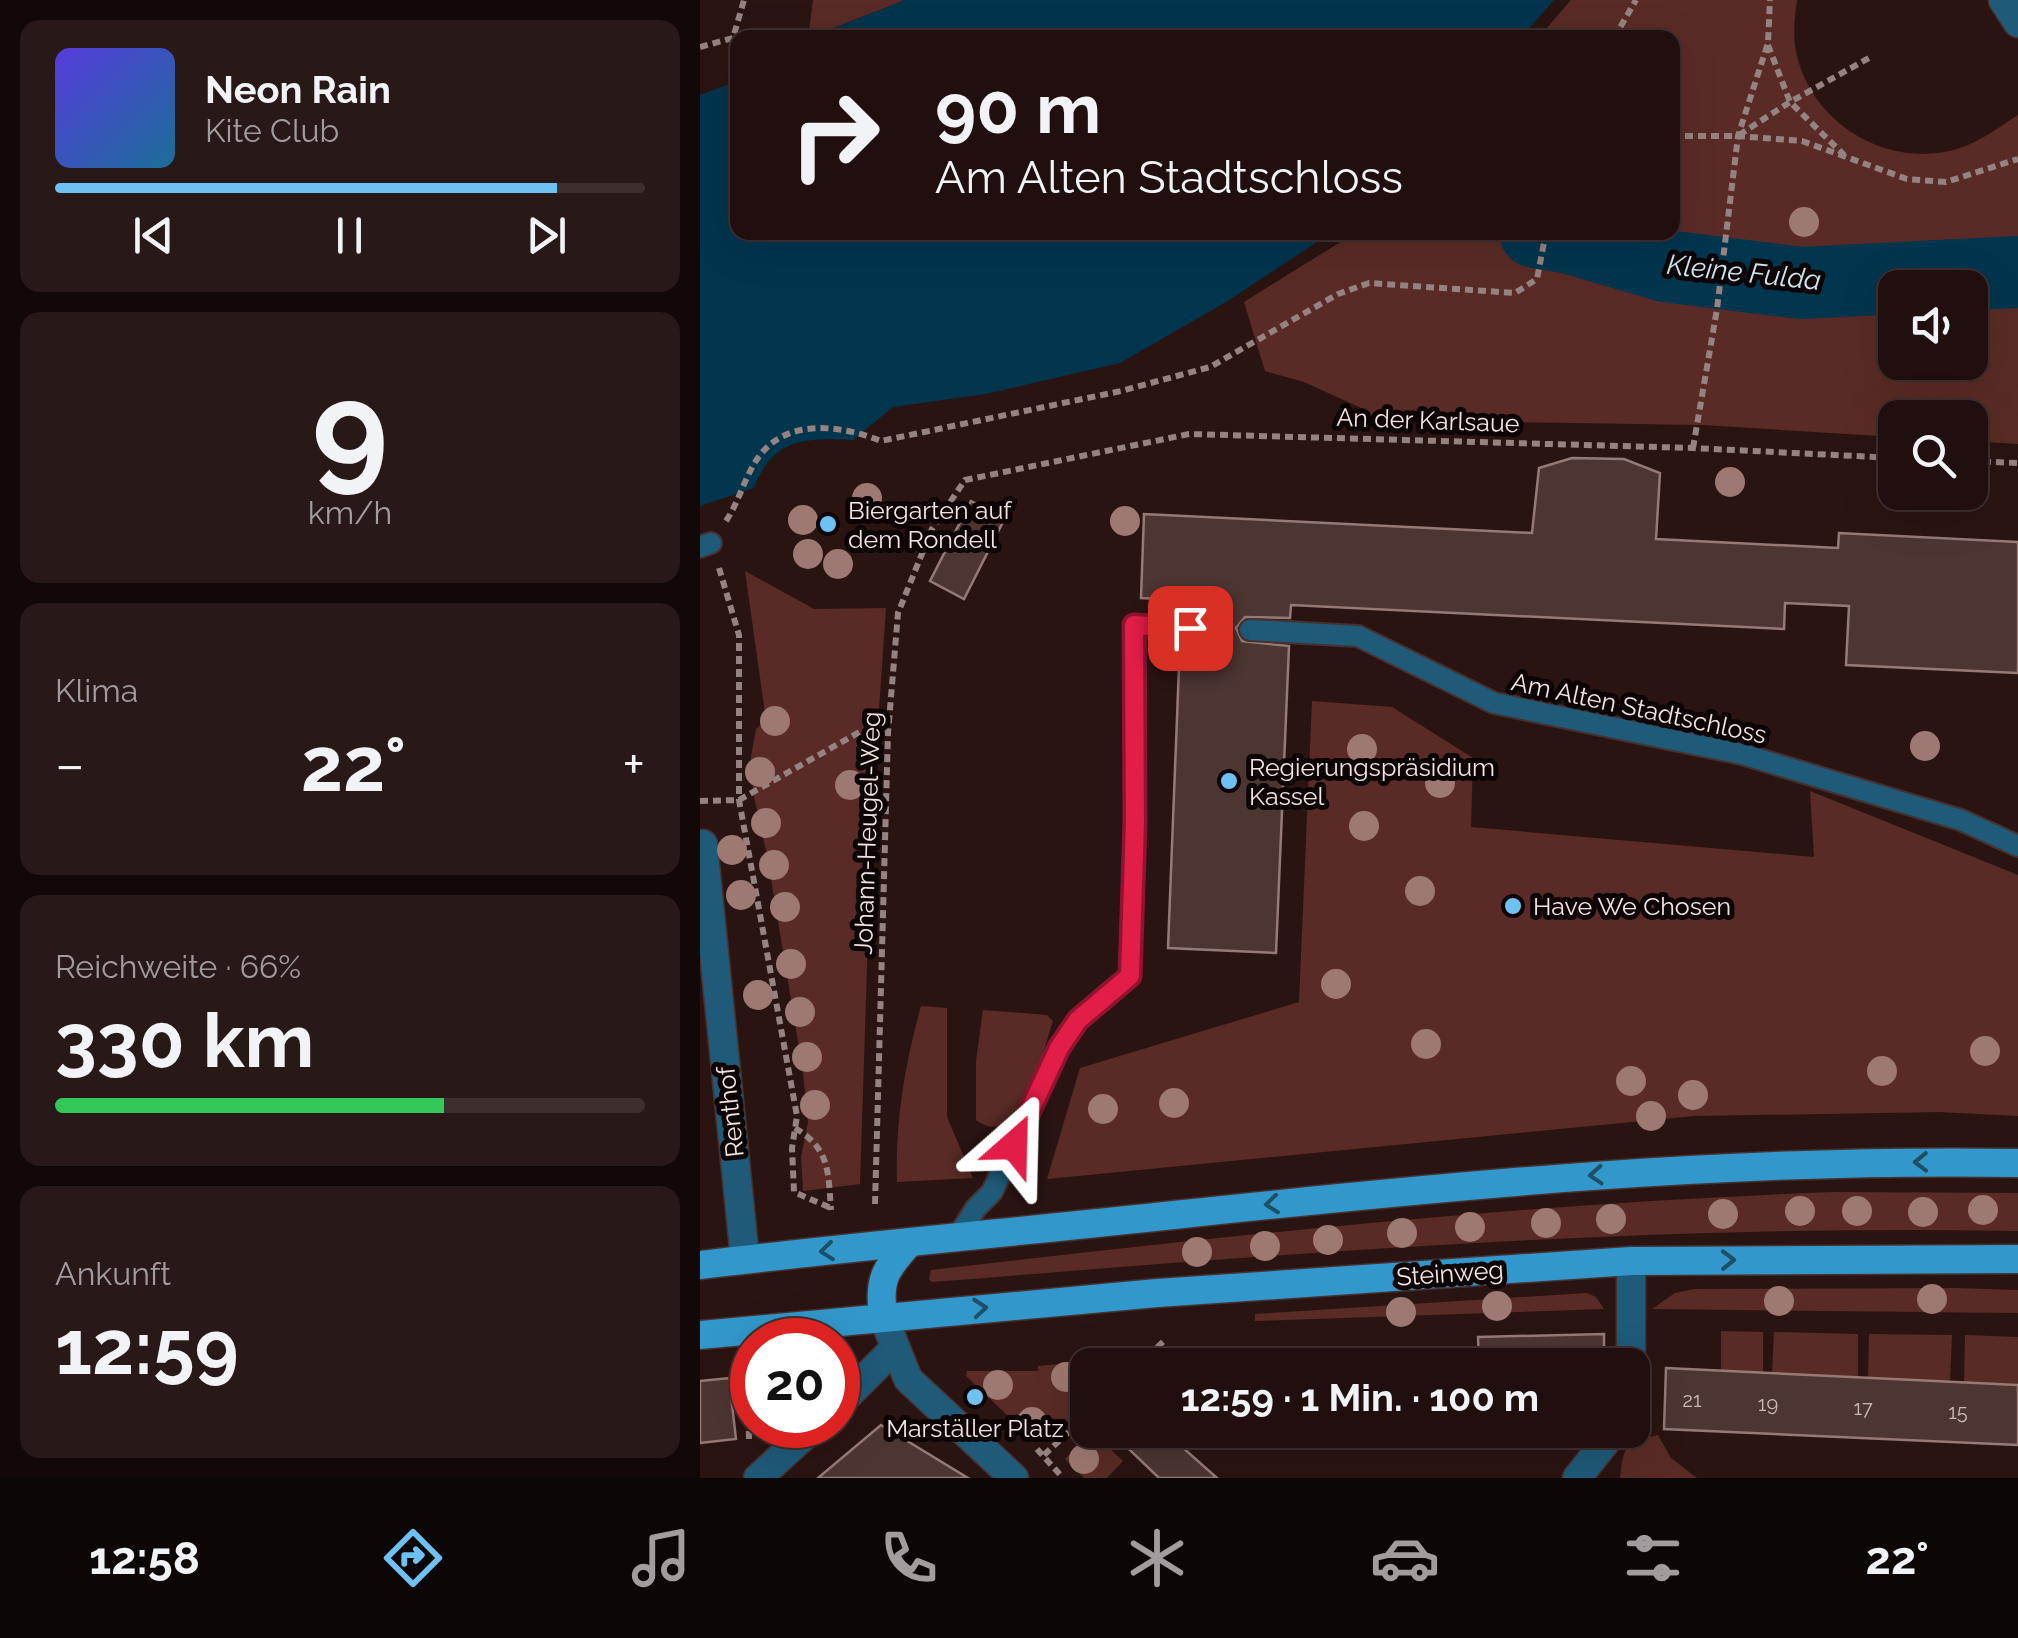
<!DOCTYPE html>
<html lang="de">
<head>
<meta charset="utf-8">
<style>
	:root { --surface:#200f0e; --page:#281817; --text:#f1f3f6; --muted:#a29c9e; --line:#3d2f2e; --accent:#6dc2f3 }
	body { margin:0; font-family:Raleway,sans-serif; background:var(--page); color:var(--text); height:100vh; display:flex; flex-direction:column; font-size:38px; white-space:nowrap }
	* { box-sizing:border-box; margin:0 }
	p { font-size:32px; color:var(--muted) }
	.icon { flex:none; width:55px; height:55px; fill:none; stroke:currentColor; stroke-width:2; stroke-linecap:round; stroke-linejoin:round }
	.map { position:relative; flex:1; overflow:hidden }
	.sheet { display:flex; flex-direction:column; gap:20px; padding:20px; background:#120808; width:700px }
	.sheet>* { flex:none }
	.guide { position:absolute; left:30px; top:30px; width:950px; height:210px; border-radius:20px; box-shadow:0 10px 40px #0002,0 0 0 2px var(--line); background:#200f0e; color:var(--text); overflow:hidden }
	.fabs { position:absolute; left:1178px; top:270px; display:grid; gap:20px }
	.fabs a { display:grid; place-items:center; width:110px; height:110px; border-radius:20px; background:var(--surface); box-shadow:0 10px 40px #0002,0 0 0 2px var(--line); font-size:50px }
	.speed { position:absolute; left:30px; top:1318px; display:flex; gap:20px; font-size:50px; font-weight:700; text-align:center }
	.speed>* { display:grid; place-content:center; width:130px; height:130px; border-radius:50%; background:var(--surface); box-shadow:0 10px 40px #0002,0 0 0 2px var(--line); line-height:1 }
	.speed .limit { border:15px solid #d22; background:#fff; color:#111 }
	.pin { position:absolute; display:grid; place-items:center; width:85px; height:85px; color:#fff; margin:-42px; border-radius:20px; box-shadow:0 5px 15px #0006 }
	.me { position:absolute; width:110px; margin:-55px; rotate:25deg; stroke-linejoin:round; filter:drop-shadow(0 0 8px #0008) }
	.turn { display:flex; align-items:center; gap:35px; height:210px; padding:0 40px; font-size:45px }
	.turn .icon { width:130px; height:130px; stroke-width:2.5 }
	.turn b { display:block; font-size:70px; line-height:85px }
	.big { font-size:75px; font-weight:700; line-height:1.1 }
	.sheet .card { flex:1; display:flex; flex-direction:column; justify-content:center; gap:15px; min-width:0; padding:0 35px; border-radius:20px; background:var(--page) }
	.sheet .dial { align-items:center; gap:0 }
	.dial b { font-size:130px; line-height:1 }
	.song { display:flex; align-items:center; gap:30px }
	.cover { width:120px; height:120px; border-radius:15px; background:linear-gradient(135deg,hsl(250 70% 55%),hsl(200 70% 35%)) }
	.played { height:10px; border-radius:5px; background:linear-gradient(90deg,var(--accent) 85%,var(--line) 85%) }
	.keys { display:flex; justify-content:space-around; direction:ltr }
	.heat { display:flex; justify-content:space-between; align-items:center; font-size:55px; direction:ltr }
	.charge { height:15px; border-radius:8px; background:linear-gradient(90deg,#34c759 66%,var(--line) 0) }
	.trip { position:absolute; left:370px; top:1348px; width:580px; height:100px; border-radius:20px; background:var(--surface); box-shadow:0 10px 40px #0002,0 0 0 2px var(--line); font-weight:700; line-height:100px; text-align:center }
	.menu { display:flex; height:160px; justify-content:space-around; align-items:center; background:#0d0606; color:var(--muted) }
	.menu .icon { width:70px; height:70px }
	.menu .current { color:var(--accent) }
	.menu b { font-size:45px; color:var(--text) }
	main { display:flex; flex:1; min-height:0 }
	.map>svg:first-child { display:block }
	.green { fill:#5a2b26 }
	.water { fill:#00354e }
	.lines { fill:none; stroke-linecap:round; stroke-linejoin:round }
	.river { stroke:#00354e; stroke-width:72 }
	.building { fill:#4d3532; stroke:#967a76; stroke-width:2.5 }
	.service-casing { stroke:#46312f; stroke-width:24 }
	.minor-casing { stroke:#46312f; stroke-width:31 }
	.tertiary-casing { stroke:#46312f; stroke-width:31 }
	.primary-casing { stroke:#46312f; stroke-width:31 }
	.path { stroke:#958381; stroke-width:6; stroke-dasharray:8 5; stroke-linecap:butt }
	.service { stroke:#1f5a79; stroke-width:20 }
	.minor { stroke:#1f5a79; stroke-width:28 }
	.tertiary { stroke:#1f5a79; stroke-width:28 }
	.primary { stroke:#3297ca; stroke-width:28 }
	.tree { fill:#9e7873 }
	.oneway { stroke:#1f4e67 }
	.route-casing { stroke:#92132f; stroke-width:25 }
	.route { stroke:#e11d48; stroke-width:18 }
	.poi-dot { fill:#6dc2f3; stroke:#0c0404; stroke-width:4 }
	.labels { text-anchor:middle; stroke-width:10; stroke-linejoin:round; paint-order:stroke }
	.number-label { font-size:20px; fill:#cab8b5 }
	.street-label { font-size:25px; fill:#f3e3e1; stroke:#0c0404 }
	.poi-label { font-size:25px; fill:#f3e3e1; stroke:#0c0404; text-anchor:start }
	.water-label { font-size:28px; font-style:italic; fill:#cfe4f1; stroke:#0c0404 }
</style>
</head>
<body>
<main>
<section class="sheet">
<div class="card">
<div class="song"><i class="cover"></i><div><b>Neon Rain</b><p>Kite Club</p></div></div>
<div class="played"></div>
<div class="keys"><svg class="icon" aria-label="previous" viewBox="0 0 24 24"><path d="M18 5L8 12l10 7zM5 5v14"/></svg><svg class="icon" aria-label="pause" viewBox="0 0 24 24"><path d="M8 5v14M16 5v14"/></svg><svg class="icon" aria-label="next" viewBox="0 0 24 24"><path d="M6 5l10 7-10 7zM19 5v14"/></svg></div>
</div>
<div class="card dial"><b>9</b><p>km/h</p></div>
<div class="card"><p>Klima</p>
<div class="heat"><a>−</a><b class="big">22°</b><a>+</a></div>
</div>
<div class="card"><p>Reichweite · 66%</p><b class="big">330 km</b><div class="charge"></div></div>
<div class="card"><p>Ankunft</p><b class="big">12:59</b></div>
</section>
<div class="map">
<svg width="1318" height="1478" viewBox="0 0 1318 1478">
	<rect width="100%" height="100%" fill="#2a1412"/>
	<!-- green -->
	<g class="green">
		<path d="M113 0H205L108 38Z"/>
		<path d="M871 0H1097C1095 15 1093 31 1095 46 1107 121 1185 170 1257 149 1280 142 1299 127 1318 115V260L1130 266 1012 257 905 233 972 232V38L839 37Z"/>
		<path d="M655 233H762L817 243 983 286 1072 296 1195 290V362H1270V288L1239 287 1318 284V444L1270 441V418H1195V437L1003 425 671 420 670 412 604 382 565 371 544 302Z"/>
		<path d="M45 571 114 609 186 608 172 811 160 1184 103 1191 101 1157 108 1123 103 1072 67 855 53 792 51 757 56 729 66 720Z"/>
		<path d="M612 701 692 707 773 758 771 827 1114 857 1110 791 1318 875V1116L1239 1112 994 1116 347 1179 380 1068 599 1002Z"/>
		<path d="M221 1006 247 1008V1117L273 1178 197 1182C195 1121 205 1064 221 1006Z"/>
		<path d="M283 1010 347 1015 353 1021C342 1052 323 1154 276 1120V1061Z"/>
		<path d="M1134 1192 1318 1193V1231C954 1224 594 1253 232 1282L229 1279 231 1270C530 1235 832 1203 1134 1192Z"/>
		<path d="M1256 1288 1318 1290V1313L952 1309 975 1293 994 1289Z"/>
		<path d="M887 1293 896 1297 904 1309 555 1321V1314Z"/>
		<path d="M1021 1331 1063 1332V1372H1021Z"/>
		<path d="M1074 1332 1158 1334V1377L1072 1374Z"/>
		<path d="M1169 1334 1252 1335 1250 1381 1168 1378Z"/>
		<path d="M1265 1335 1318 1337V1384L1264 1382Z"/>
		<path d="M429 1358 426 1365H388L387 1403 348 1441 335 1429 326 1433 266 1376 267 1371H338V1366Z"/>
		<path d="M391 1431 423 1461 407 1478H384L365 1459Z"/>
		<path d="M958 1435 971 1458 997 1478H920C924 1444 925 1443 958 1435Z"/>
	</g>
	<!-- water -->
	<g class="water">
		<path d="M205 0H854L821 38 112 37Z"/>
		<path d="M37 81 38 232 631 233 526 302 420 363 286 394 193 407 153 440C107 438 73 437 54 488L0 506V95Z"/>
	</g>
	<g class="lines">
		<!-- river -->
		<path class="river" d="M835 232 870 238 965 266 1101 283 1318 272"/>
	</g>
	<!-- building -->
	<g class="building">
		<path d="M872 458 924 459 960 473 956 539 1138 548 1139 533 1318 542V673L1146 665 1149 606 1085 603 1084 629 591 605 590 618 545 617 536 628 542 641 589 646 576 953 468 948 480 641 522 642 531 629 529 622 519 615 481 614 482 600 441 598 444 514 832 533 839 468Z"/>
		<path d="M271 501 305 518 264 599 230 581Z"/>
		<path d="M904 1334V1365H779L778 1337Z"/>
		<path d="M966 1368 1318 1385V1445L964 1429Z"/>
		<path d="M29 1378 36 1439 0 1443V1381Z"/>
		<path d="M181 1425 268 1478H118Z"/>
		<path d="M409 1430H463L517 1478H459Z"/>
	</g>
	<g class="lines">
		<!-- service casing -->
		<g class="service-casing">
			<g id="service">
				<path d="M0 547 11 543"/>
				<path d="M550 630 658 636 794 703 1042 754 1261 820 1318 846"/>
				<path d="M257 1238 276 1208 292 1192 359 1048 378 1020 430 976 435 823V625L517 629"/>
			</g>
		</g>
		<!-- minor casing -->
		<g class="minor-casing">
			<g id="minor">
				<path d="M3 844 45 1259"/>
				<path d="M183 1316 208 1379 314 1478"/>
				<path d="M931 1365V1261"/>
				<path d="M138 1405 194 1349"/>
				<path d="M58 1478 116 1425"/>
				<path d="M877 1478 915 1430"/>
			</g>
		</g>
		<!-- tertiary casing -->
		<g class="tertiary-casing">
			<path id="tertiary" d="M1303 0 1318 23"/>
		</g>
		<!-- primary casing -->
		<g class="primary-casing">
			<g id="primary">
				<path d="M0 1265C158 1246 316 1232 474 1215 755 1185 1035 1158 1318 1163"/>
				<path d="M183 1316C178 1279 185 1270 209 1243"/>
				<path d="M0 1335 457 1293 931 1261 1318 1259"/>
			</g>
		</g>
		<!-- path -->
		<g class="path">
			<path d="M914 38 936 0"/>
			<path d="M1068 45 1090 102 1144 155"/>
			<path d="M0 47 33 38 44 0"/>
			<path d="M1039 135 1090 102 1169 58"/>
			<path d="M972 136H1038L1102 141 1207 179 1246 182 1318 159"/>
			<path d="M993 448 1017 309 1038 136 1068 43 1070 0"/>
			<path d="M1270 461 1318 463"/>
			<path d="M26 521C38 503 43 483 54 464 81 417 138 424 181 441L421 391 510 367 638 294 669 283 815 293 837 279 846 232"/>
			<path d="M19 568 39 635V800L97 1116 92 1148 94 1192 131 1208"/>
			<path d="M0 801 39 800 163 730 188 733"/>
			<path d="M95 1128C130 1149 128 1171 131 1210"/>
			<path d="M175 1204 188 733 198 613 232 529 265 480 489 434 993 448 1195 458"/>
			<path d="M438 1365 465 1340"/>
			<path d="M48 1366 49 1440"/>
			<path d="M337 1449 363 1478"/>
			<path d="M344 1455 388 1414"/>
		</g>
		<!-- service -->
		<use href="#service" class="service"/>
		<!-- minor -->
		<use href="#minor" class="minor"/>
		<!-- tertiary -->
		<use href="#tertiary" class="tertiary"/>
		<!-- primary -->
		<use href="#primary" class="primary"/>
	</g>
	<!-- trees -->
	<g class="tree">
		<circle cx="1104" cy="222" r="15"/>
		<circle cx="1030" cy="482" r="15"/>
		<circle cx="167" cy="498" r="15"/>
		<circle cx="103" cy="520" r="15"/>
		<circle cx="425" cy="521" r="15"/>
		<circle cx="108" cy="554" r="15"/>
		<circle cx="138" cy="564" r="15"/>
		<circle cx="75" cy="721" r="15"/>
		<circle cx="1225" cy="746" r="15"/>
		<circle cx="662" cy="749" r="15"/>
		<circle cx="60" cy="772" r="15"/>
		<circle cx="740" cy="783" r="15"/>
		<circle cx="150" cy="785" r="15"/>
		<circle cx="66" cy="823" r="15"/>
		<circle cx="664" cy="826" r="15"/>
		<circle cx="32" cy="850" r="15"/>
		<circle cx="74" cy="865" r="15"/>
		<circle cx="720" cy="891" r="15"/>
		<circle cx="41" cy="895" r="15"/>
		<circle cx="85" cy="907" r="15"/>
		<circle cx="91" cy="964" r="15"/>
		<circle cx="636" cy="984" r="15"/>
		<circle cx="58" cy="995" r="15"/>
		<circle cx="100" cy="1012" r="15"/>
		<circle cx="726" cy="1044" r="15"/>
		<circle cx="1285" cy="1051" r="15"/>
		<circle cx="107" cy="1057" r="15"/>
		<circle cx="1182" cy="1071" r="15"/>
		<circle cx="931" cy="1081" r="15"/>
		<circle cx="993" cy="1095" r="15"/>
		<circle cx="474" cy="1103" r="15"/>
		<circle cx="115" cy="1105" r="15"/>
		<circle cx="403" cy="1109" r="15"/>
		<circle cx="951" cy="1116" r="15"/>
		<circle cx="1283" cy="1210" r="15"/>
		<circle cx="1100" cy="1211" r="15"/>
		<circle cx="1157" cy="1211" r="15"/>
		<circle cx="1223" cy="1212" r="15"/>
		<circle cx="1023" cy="1214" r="15"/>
		<circle cx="911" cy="1219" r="15"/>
		<circle cx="846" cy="1223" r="15"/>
		<circle cx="770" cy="1227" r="15"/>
		<circle cx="702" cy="1233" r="15"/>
		<circle cx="628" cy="1240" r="15"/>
		<circle cx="565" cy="1246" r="15"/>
		<circle cx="497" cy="1252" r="15"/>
		<circle cx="1232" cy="1299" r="15"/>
		<circle cx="1079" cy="1301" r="15"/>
		<circle cx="797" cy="1306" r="15"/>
		<circle cx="701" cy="1312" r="15"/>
		<circle cx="366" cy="1377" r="15"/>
		<circle cx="298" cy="1385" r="15"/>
		<circle cx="332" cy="1422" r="15"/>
		<circle cx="384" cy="1459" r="15"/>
	</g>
	<!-- one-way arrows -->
	<defs><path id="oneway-chevron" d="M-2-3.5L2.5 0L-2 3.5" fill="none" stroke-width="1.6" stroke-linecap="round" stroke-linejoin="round" transform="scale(2.5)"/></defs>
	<g class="oneway">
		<use href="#oneway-chevron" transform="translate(1221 1162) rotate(179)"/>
		<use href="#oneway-chevron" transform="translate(896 1175) rotate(176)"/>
		<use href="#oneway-chevron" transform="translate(572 1204) rotate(174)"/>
		<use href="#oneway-chevron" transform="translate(127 1251) rotate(174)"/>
		<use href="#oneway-chevron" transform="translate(1028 1260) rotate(-1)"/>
		<use href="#oneway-chevron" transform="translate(280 1308) rotate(-5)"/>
	</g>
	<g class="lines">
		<!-- route casing -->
		<g class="route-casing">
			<path id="route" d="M314 1145 359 1048 378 1020 430 976 435 823 434 625 490 628"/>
		</g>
		<!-- route -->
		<use href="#route" class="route"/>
	</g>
	<!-- markers -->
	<g class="poi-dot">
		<circle cx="128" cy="524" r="10"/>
		<circle cx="529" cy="781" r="10"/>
		<circle cx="813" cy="906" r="10"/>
		<circle cx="275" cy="1397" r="10"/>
	</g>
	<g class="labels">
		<!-- number labels -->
		<g class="number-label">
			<text x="992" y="1407">21</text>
			<text x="1068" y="1411">19</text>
			<text x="1163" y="1415">17</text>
			<text x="1258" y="1419">15</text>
		</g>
		<!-- street labels -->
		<g class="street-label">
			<text transform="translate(728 420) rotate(2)" y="9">An der Karlsaue</text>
			<text transform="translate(939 708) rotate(12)" y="9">Am Alten Stadtschloss</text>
			<text transform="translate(167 833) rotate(-88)" y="9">Johann-Heugel-Weg</text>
			<text transform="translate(30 1112) rotate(-96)" y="9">Renthof</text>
			<text transform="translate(750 1273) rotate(-4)" y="9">Steinweg</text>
		</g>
		<!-- poi labels -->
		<g class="poi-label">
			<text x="148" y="519">Biergarten auf<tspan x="148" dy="29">dem Rondell</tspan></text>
			<text x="549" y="776">Regierungspräsidium<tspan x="549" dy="29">Kassel</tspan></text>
			<text x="833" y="915">Have We Chosen</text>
			<text x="275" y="1437" text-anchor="middle">Marställer Platz</text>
		</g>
		<!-- water labels -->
		<g class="water-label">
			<text transform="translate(1044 272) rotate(6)" y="10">Kleine Fulda</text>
		</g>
	</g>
</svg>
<div class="fabs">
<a><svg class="icon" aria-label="sound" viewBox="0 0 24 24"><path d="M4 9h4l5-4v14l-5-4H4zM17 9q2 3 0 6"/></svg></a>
<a><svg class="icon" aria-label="search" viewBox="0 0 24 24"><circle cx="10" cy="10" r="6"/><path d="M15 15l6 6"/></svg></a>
</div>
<div class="speed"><div class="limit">20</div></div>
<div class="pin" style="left:490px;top:628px;background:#d93025"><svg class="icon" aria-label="arrive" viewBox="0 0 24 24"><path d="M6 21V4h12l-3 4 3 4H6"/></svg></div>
<svg class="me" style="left:314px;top:1145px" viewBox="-20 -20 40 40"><path d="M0-17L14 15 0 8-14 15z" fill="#e11d48" stroke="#fff" stroke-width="4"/></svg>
<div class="trip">12:59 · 1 Min. · 100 m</div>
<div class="guide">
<div class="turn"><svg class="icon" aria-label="right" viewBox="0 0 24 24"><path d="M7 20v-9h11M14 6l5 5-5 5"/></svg><div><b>90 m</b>Am Alten Stadtschloss</div></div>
</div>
</div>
</main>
<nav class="menu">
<b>12:58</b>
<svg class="icon current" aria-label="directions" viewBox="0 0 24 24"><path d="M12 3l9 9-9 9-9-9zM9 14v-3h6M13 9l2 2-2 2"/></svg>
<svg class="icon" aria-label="music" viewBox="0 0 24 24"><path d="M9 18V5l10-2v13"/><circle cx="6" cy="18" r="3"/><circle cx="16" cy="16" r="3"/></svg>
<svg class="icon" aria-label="phone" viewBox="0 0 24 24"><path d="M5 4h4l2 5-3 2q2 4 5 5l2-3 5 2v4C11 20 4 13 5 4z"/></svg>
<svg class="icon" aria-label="climate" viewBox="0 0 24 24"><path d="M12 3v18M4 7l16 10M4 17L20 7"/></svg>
<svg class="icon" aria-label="car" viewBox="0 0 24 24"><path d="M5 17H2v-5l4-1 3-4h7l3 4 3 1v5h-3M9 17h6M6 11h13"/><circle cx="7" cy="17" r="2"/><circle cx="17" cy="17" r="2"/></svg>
<svg class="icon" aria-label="filters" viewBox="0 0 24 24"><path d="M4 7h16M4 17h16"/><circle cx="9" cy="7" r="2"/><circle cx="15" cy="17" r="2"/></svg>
<b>22°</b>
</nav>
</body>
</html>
